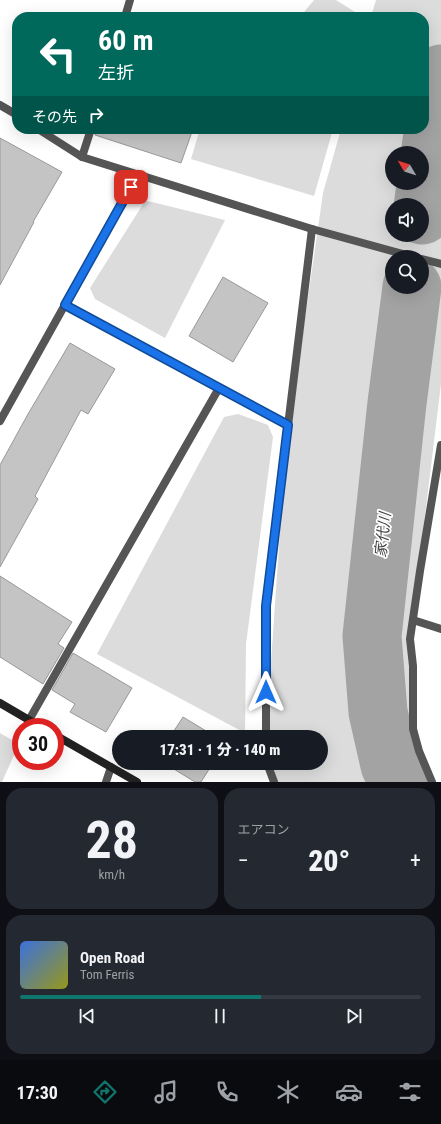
<!DOCTYPE html>
<html lang="ja">
<head>
<meta charset="utf-8">
<style>
	:root { --surface:#171b24; --page:#242831; --text:#f1f3f6; --muted:#9ea1a6; --line:#363941; --accent:#0f766e }
	body { margin:0; font-family:"Roboto Condensed","Noto Sans JP",sans-serif; background:var(--page); color:var(--text); height:100vh; display:flex; flex-direction:column; font-size:15px; white-space:nowrap }
	* { box-sizing:border-box; margin:0 }
	p { font-size:13px; color:var(--muted) }
	.icon { flex:none; width:22px; height:22px; fill:none; stroke:currentColor; stroke-width:2; stroke-linecap:round; stroke-linejoin:round }
	.map { position:relative; height:782px; overflow:hidden }
	.sheet { display:flex; flex-direction:column; gap:6px; padding:6px; background:#0d0f14; flex:1 }
	.sheet>* { flex:none }
	.guide { position:absolute; left:12px; top:12px; width:417px; height:122px; border-radius:16px; box-shadow:0 4px 16px #0002; background:#00695c; color:#fff; overflow:hidden }
	.needle { width:26px; rotate:309deg }
	.tools { position:absolute; left:385px; top:146px; display:grid; gap:8px }
	.tools a { display:grid; place-items:center; width:44px; height:44px; border-radius:50%; background:var(--surface); box-shadow:0 4px 16px #0002; font-size:20px }
	.speed { position:absolute; left:12px; top:718px; display:flex; gap:8px; font-size:20px; font-weight:700; text-align:center }
	.speed>* { display:grid; place-content:center; width:52px; height:52px; border-radius:50%; background:var(--surface); box-shadow:0 4px 16px #0002; line-height:1 }
	.speed .limit { border:6px solid #d22; background:#fff; color:#111 }
	.pin { position:absolute; display:grid; place-items:center; width:34px; height:34px; color:#fff; margin:-17px; border-radius:8px; box-shadow:0 2px 6px #0006 }
	.me { position:absolute; width:44px; margin:-22px; rotate:0deg; stroke-linejoin:round; filter:drop-shadow(0 0 3px #0008) }
	.turn { display:flex; align-items:center; gap:14px; height:84px; padding:0 20px; font-size:18px }
	.turn .icon { width:52px; height:52px; stroke-width:2.5 }
	.turn b { display:block; font-size:28px; line-height:34px }
	.then { display:flex; align-items:center; height:38px; padding:0 20px; background:#0003; gap:8px; font-size:15px }
	.big { font-size:30px; font-weight:800; line-height:1.1 }
	.sheet .card { flex:1; display:flex; flex-direction:column; justify-content:center; gap:6px; min-width:0; padding:0 14px; border-radius:16px; background:var(--page) }
	.sheet .dial { align-items:center; gap:0 }
	.dial b { font-size:52px; line-height:1 }
	.song { display:flex; align-items:center; gap:12px }
	.cover { width:48px; height:48px; border-radius:6px; background:linear-gradient(135deg,hsl(220 70% 55%),hsl(60 70% 35%)) }
	.played { height:4px; border-radius:2px; background:linear-gradient(90deg,var(--accent) 60%,var(--line) 60%) }
	.keys { display:flex; justify-content:space-around; direction:ltr }
	.heat { display:flex; justify-content:space-between; align-items:center; font-size:22px; direction:ltr }
	.sheet .tiles { flex:1; display:grid; gap:6px; grid-template-columns:1fr 1fr }
	.card:last-child { grid-column:span 2 }
	.trip { position:absolute; left:112px; top:730px; width:216px; height:40px; border-radius:20px; background:var(--surface); box-shadow:0 4px 16px #0002; font-weight:800; line-height:40px; text-align:center }
	.tabs { display:flex; height:64px; justify-content:space-around; align-items:center; background:#090b0e; color:var(--muted) }
	.tabs .icon { width:28px; height:28px }
	.tabs .active { color:var(--accent) }
	.tabs b { font-size:18px; color:var(--text) }
	.map>svg:first-child { display:block }
	.green { fill:#dcdcdc; fill-rule:evenodd }
	.lines { fill:none; stroke-linecap:round; stroke-linejoin:round }
	.river { stroke:#a3a3a3; stroke-width:59 }
	.building { fill:#c4c4c4; stroke:#999 }
	.street { stroke:#555; stroke-width:8 }
	.secondary { stroke:#222; stroke-width:8 }
	.route-casing { stroke:#114b97; stroke-width:10 }
	.route { stroke:#1a73e8; stroke-width:7 }
	.labels { text-anchor:middle; stroke-width:3.5; stroke-linejoin:round; paint-order:stroke }
	.water-label { font-size:15px; font-style:italic; fill:#444; stroke:#fff }
</style>
</head>
<body>
<div class="map">
<svg width="441" height="782" viewBox="0 0 441 782">
	<rect width="100%" height="100%" fill="#fff"/>
	<!-- green -->
	<g class="green">
		<path d="M314 0H336L363 17H300Z"/>
		<path d="M376 0H441V384L410 639 419 751 431 782H277L272 763H321V737H267L266 735 285 458 323 193 341 129H424V17H371ZM392 153H422V183H392ZM392 205H422V235H392ZM392 257H422V287H392Z"/>
		<path d="M200 129H333L314 196 191 159Z"/>
		<path d="M145 201 152 202 225 220 165 338 95 299 90 288Z"/>
		<path d="M238 414 268 425 273 437 246 644 245 733 97 654 224 417Z"/>
		<path d="M0 733 19 744 2 782H0Z"/>
	</g>
	<g class="lines">
		<!-- river -->
		<g class="river">
			<path d="M422 215 441 74"/>
			<path d="M398 782 390 765 378 712 372 636 397 403 412 287"/>
		</g>
	</g>
	<!-- building -->
	<g class="building">
		<path d="M96 129H193L181 163 95 135Z"/>
		<path d="M0 138 62 172 33 222H34L0 285Z"/>
		<path d="M223 277 268 303 233 362 189 336Z"/>
		<path d="M70 343 115 369 88 414 81 410 35 496 38 499 0 567V465L28 414Z"/>
		<path d="M0 576 72 622 58 644 64 648 43 684 0 657Z"/>
		<path d="M73 653 132 688 106 732 70 712 75 704 52 690Z"/>
		<path d="M183 717 216 737H170Z"/>
		<path d="M164 763H213L201 782H195Z"/>
	</g>
	<g class="lines">
		<!-- street -->
		<g class="street">
			<path d="M125 17 130 0"/>
			<path d="M0 105 17 115"/>
			<path d="M38 129 82 157 312 229 414 257"/>
			<path d="M82 157 91 129"/>
			<path d="M422 259 441 264"/>
			<path d="M65 305 288 425"/>
			<path d="M0 421 138 174"/>
			<path d="M413 620 441 629"/>
			<path d="M29 720 219 388"/>
			<path d="M266 737V606L312 229"/>
			<path d="M267 763 274 782"/>
			<path d="M106 782 111 767"/>
			<path d="M432 782 419 751 413 729V666L410 639 420 571 441 445"/>
		</g>
		<!-- secondary -->
		<g class="secondary">
			<path d="M0 703 41 727"/>
			<path d="M55 735 137 782"/>
		</g>
	</g>
	<g class="lines">
		<!-- route casing -->
		<g class="route-casing">
			<path id="route" d="M131 187 65 305 288 425 266 606V692"/>
		</g>
		<!-- route -->
		<use href="#route" class="route"/>
	</g>
	<g class="labels">
		<!-- water labels -->
		<g class="water-label">
			<text transform="translate(383 535) rotate(-84)" y="5">家代川</text>
		</g>
	</g>
</svg>
<div class="tools">
<a><svg class="needle" viewBox="-14 -14 28 28"><path d="M0-13l5 13h-10z" fill="#e53935"/><path d="M0 13l5-13h-10z" fill="#9ea1a6"/></svg></a>
<a><svg class="icon" aria-label="sound" viewBox="0 0 24 24"><path d="M4 9h4l5-4v14l-5-4H4zM17 9q2 3 0 6"/></svg></a>
<a><svg class="icon" aria-label="search" viewBox="0 0 24 24"><circle cx="10" cy="10" r="6"/><path d="M15 15l6 6"/></svg></a>
</div>
<div class="speed"><div class="limit">30</div></div>
<div class="pin" style="left:131px;top:187px;background:#d93025"><svg class="icon" aria-label="arrive" viewBox="0 0 24 24"><path d="M6 21V4h12l-3 4 3 4H6"/></svg></div>
<svg class="me" style="left:266px;top:692px" viewBox="-20 -20 40 40"><path d="M0-17L14 15 0 8-14 15z" fill="#1a73e8" stroke="#fff" stroke-width="4"/></svg>
<div class="trip">17:31 · 1 分 · 140 m</div>
<div class="guide">
<div class="turn"><svg class="icon" aria-label="left" viewBox="0 0 24 24"><path d="M17 20v-9H6M10 6l-5 5 5 5"/></svg><div><b>60 m</b>左折</div></div>
<div class="then">その先<svg class="icon" aria-label="right" viewBox="0 0 24 24"><path d="M7 20v-9h11M14 6l5 5-5 5"/></svg></div>
</div>
</div>
<section class="sheet">
<div class="tiles">
<div class="card dial"><b>28</b><p>km/h</p></div>
<div class="card"><p>エアコン</p>
<div class="heat"><a>−</a><b class="big">20°</b><a>+</a></div>
</div>
<div class="card">
<div class="song"><i class="cover"></i><div><b>Open Road</b><p>Tom Ferris</p></div></div>
<div class="played"></div>
<div class="keys"><svg class="icon" aria-label="previous" viewBox="0 0 24 24"><path d="M18 5L8 12l10 7zM5 5v14"/></svg><svg class="icon" aria-label="pause" viewBox="0 0 24 24"><path d="M8 5v14M16 5v14"/></svg><svg class="icon" aria-label="next" viewBox="0 0 24 24"><path d="M6 5l10 7-10 7zM19 5v14"/></svg></div>
</div>
</div>
</section>
<nav class="tabs">
<b>17:30</b>
<svg class="icon active" aria-label="directions" viewBox="0 0 24 24"><path d="M12 3l9 9-9 9-9-9zM9 14v-3h6M13 9l2 2-2 2"/></svg>
<svg class="icon" aria-label="music" viewBox="0 0 24 24"><path d="M9 18V5l10-2v13"/><circle cx="6" cy="18" r="3"/><circle cx="16" cy="16" r="3"/></svg>
<svg class="icon" aria-label="phone" viewBox="0 0 24 24"><path d="M5 4h4l2 5-3 2q2 4 5 5l2-3 5 2v4C11 20 4 13 5 4z"/></svg>
<svg class="icon" aria-label="climate" viewBox="0 0 24 24"><path d="M12 3v18M4 7l16 10M4 17L20 7"/></svg>
<svg class="icon" aria-label="car" viewBox="0 0 24 24"><path d="M5 17H2v-5l4-1 3-4h7l3 4 3 1v5h-3M9 17h6M6 11h13"/><circle cx="7" cy="17" r="2"/><circle cx="17" cy="17" r="2"/></svg>
<svg class="icon" aria-label="filters" viewBox="0 0 24 24"><path d="M4 7h16M4 17h16"/><circle cx="9" cy="7" r="2"/><circle cx="15" cy="17" r="2"/></svg>
</nav>
</body>
</html>
